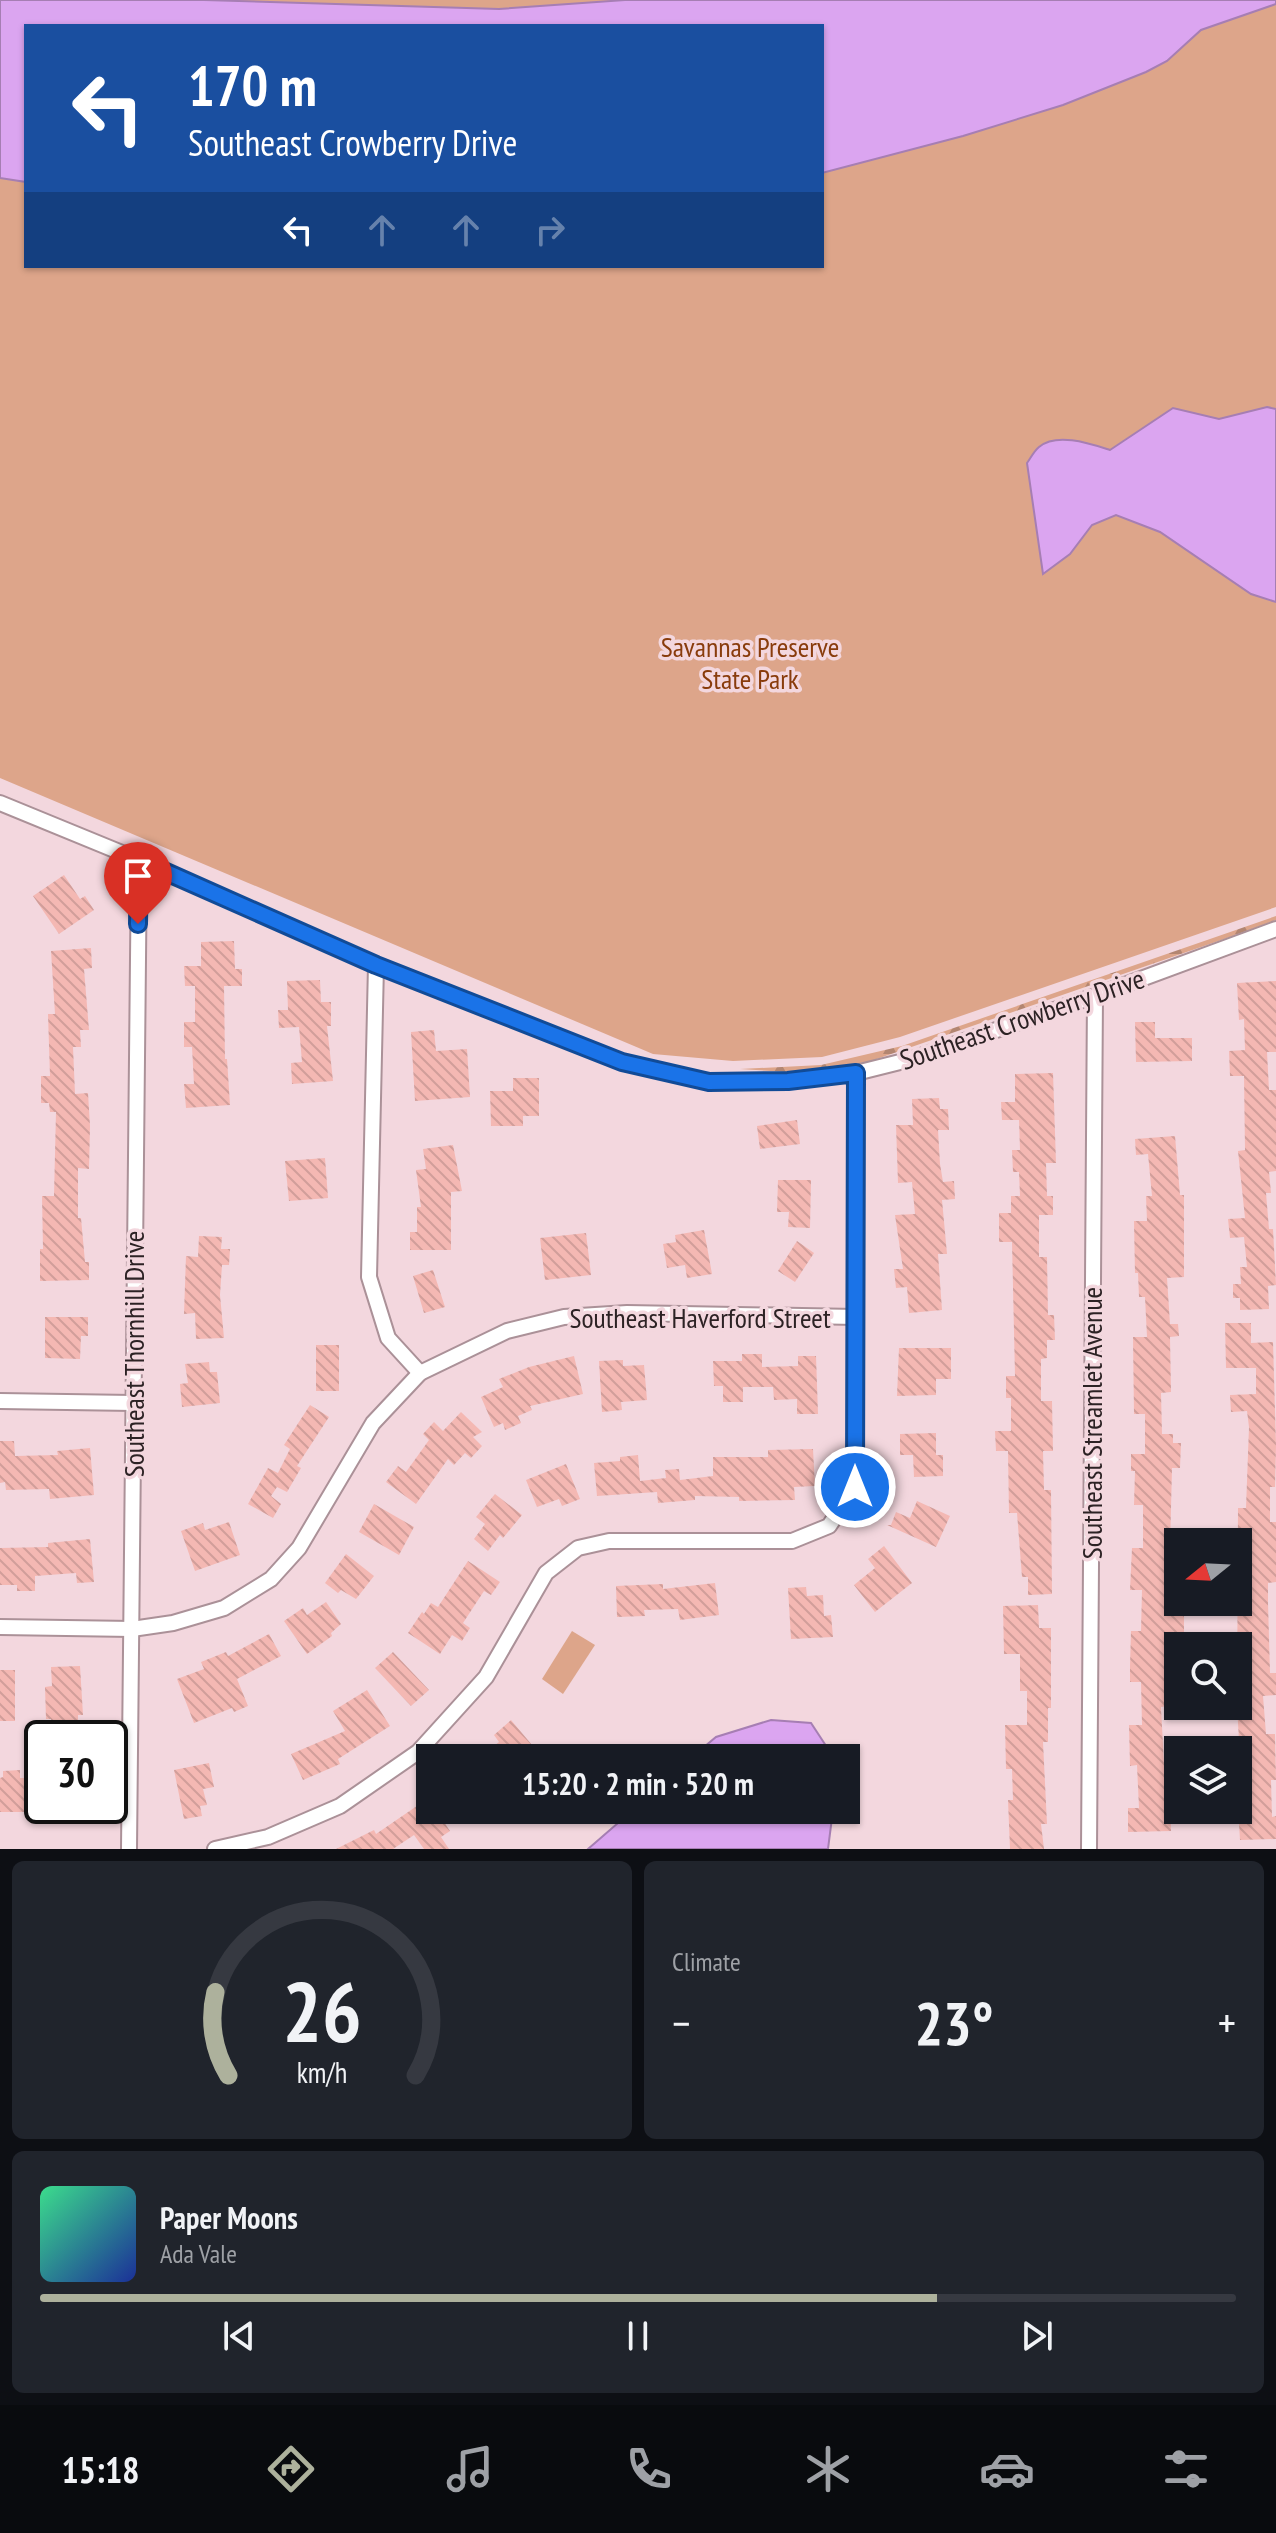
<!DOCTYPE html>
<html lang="en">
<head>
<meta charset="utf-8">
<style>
	:root { --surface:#171b24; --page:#20242c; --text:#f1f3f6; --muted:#9ea1a6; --line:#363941; --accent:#adb19c }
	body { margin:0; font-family:"PT Sans Narrow",sans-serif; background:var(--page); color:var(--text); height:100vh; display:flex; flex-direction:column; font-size:30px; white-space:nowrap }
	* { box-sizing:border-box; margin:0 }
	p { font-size:26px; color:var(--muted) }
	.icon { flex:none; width:44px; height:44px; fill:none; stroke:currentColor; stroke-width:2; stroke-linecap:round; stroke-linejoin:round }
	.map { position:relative; height:1849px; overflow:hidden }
	.side { display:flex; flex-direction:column; gap:12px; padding:12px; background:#0d0f14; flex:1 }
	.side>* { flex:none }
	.guide { position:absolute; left:24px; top:24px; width:800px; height:244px; border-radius:0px; box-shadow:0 2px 6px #0004; background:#1a4fa0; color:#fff; overflow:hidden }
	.needle { width:52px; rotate:252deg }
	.controls { position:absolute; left:1164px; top:1528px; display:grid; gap:16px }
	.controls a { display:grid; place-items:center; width:88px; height:88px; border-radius:0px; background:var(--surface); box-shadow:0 2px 6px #0004; font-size:40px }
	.speed { position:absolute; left:24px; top:1720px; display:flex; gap:16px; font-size:40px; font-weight:700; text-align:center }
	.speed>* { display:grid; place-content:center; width:104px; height:104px; border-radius:50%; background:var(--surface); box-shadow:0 2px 6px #0004; line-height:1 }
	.speed .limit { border:4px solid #111; border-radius:12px; background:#fff; color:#111 }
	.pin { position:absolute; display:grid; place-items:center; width:68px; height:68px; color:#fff; margin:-82px -34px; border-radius:50% 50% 50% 0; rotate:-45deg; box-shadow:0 0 8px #0007 }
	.pin .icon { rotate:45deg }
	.me { position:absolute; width:88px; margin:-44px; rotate:0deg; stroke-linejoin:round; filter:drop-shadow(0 0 6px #0008) }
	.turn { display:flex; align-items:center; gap:28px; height:168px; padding:0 32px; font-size:36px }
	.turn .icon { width:104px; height:104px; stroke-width:2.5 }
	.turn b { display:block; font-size:56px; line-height:68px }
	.lanes { display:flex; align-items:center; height:76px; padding:0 32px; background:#0003; justify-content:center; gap:40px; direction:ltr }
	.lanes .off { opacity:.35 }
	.big { font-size:60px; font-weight:700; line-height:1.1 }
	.side .widget { flex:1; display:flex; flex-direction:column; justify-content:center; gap:12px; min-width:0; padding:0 28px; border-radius:12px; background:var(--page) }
	.side .dial { align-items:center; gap:0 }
	.dial svg { height:208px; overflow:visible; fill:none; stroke:var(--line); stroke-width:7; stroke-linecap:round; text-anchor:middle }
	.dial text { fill:var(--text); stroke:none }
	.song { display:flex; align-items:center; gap:24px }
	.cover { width:96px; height:96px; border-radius:12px; background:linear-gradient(135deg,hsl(150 70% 55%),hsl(230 70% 35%)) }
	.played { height:8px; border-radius:4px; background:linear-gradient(90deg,var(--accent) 75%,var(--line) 75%) }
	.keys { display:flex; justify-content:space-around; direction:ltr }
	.heat { display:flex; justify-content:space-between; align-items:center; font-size:44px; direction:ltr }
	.side .tiles { flex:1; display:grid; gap:12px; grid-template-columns:1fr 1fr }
	.widget:last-child { grid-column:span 2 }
	.trip { position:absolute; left:416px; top:1744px; width:444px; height:80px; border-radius:0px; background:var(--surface); box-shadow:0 2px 6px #0004; font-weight:700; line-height:80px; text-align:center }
	.tabs { display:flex; height:128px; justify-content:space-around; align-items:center; background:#090b0e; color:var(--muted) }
	.tabs .icon { width:56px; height:56px }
	.tabs .current { color:var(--accent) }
	.tabs b { font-size:36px; color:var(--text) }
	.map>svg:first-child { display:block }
	.forest { fill:url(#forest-firs) }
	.park { fill:#dda58a; fill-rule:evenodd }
	.water { fill:#dba5f0; stroke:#a67eb3; stroke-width:2 }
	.building { fill:url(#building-back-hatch) }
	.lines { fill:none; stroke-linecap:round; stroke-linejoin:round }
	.minor-casing { stroke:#ab9198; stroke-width:18 }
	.minor { stroke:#fff; stroke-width:14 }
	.route-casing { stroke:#114b97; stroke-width:20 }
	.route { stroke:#1a73e8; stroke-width:14 }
	.labels { text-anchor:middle; stroke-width:7; stroke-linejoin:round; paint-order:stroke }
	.park-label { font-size:28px; fill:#893c0c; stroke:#f3d7de }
	.street-label { font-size:28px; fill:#2c2224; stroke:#f3d7de }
</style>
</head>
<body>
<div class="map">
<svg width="1276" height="1849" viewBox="0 0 1276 1849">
	<defs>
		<pattern id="forest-firs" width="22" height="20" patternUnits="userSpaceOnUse" patternTransform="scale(2)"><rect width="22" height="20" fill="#dda58a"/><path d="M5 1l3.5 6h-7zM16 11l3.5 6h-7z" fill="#b38671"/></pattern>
		<pattern id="building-back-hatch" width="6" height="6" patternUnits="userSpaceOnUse" patternTransform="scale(2)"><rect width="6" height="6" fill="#f4b8b3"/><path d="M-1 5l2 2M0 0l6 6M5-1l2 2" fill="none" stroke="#d19e9a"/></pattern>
	</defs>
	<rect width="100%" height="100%" fill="#f3d7de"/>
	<!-- forest -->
	<path class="forest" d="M1276 916V920L1230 937 868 1062 788 1072 740 1069 821 1065 902 1046Z"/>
	<!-- park -->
	<g class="park">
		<path d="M0 0H1276V907L900 1037 822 1057 733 1061 653 1054 0 778ZM26 26H822V266H26Z"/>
		<path d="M572 1631 595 1645 563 1694 542 1679Z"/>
	</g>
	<!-- water -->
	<g class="water">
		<path d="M0 0H204L499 9 625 0H1276V4L1201 30 1167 61 1146 72 1063 105 963 136 822 173V26H26V182L0 178Z"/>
		<path d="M1267 407 1276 409V602L1251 594 1160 532 1116 515 1092 525 1070 554 1043 574 1027 463C1030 459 1034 451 1039 447 1057 432 1091 444 1110 450L1173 408 1219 419Z"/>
		<path d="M771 1720 811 1723 834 1758H691L716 1737Z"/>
		<path d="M633 1810H833L828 1849H588Z"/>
	</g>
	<!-- building -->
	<g class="building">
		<path d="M64 875 80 899 85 896 94 910 59 934 33 896Z"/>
		<path d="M234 941 235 969H242V986H224L225 1059H227L230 1105 186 1108 184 1084H194L192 1047H184V1022H195V986H185L184 966H201V942Z"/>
		<path d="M91 948 92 968 84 969 89 1030H80L81 1047H73L75 1094 88 1093 90 1126 89 1169 78 1168V1218H81L85 1262H89V1280L40 1281V1249H43L42 1196H54L56 1112H50L49 1103H41V1076H50L48 1014H55L51 951Z"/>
		<path d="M320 980 321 1002H331V1026H327L333 1081 292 1084 291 1063 302 1062 299 1027 279 1028 278 1010H288L287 981Z"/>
		<path d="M1276 981V1052H1267L1269 1090H1276V1171L1269 1172 1271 1193H1266L1269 1229H1273L1276 1285 1268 1286 1269 1309 1240 1310V1298H1233V1284H1241L1240 1267H1247L1244 1237 1230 1238 1228 1219 1245 1218 1238 1151 1245 1150 1244 1076H1230L1229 1051 1245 1050 1244 1019 1239 1020 1237 983Z"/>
		<path d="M1135 1022H1155V1038H1192V1061L1136 1062Z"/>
		<path d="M434 1030 436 1051 467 1049 470 1097 415 1101 411 1032Z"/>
		<path d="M1053 1073 1056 1163H1046L1047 1196H1053V1215H1039V1257H1047L1048 1315H1054L1055 1340H1047V1358L1041 1359V1401H1052L1053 1451H1043L1044 1490H1051L1052 1594 1028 1595V1577H1022L1017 1513H1009L1008 1451H996L995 1431H1011V1398H1006V1376H1015L1012 1242H999V1213H1011V1196H1020L1019 1172H1013L1012 1150H1020L1019 1120H1002L1001 1102H1015V1074Z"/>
		<path d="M513 1078H539V1116H523V1126H491L490 1091H513Z"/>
		<path d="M939 1098 940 1109H948L949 1130H938L940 1164 943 1182 954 1181 955 1199 942 1200 947 1254H938L942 1310 909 1313 907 1287 896 1288 894 1269H903L895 1215 915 1214 912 1182 898 1183 896 1125H913L912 1099Z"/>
		<path d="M797 1120 800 1144 760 1149 757 1126Z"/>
		<path d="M1175 1136 1180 1195H1184V1277L1167 1278 1170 1324H1178L1179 1336 1170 1337 1171 1392 1161 1393 1162 1434H1173V1443H1181L1180 1468H1172L1170 1549 1175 1550 1172 1610H1184V1634H1176V1694H1170V1706L1161 1707 1165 1784H1170L1171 1831 1128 1832V1808H1139L1137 1765 1130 1766 1129 1725H1142L1141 1682H1130V1666L1131 1631H1141L1142 1590H1130L1132 1548H1143V1505H1134L1135 1471H1131V1454H1145V1414H1134L1133 1337H1147L1145 1297H1139L1138 1273H1135L1134 1221H1147L1146 1196H1152L1148 1154 1136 1155 1135 1139Z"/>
		<path d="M453 1145 462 1191 451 1192V1250H410V1232H417V1207H421L416 1170 426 1169 423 1149Z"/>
		<path d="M325 1158 328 1198 289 1201 285 1161Z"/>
		<path d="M778 1180H811L810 1228 788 1227 789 1212H777Z"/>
		<path d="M704 1230 712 1274 687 1278 685 1265 667 1268 663 1244 676 1242 675 1235Z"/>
		<path d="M586 1233 591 1275 545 1280 540 1238Z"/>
		<path d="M199 1236 222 1237 221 1249H230L229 1265H222L220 1295 224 1338 196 1339 195 1313 184 1314 186 1256 198 1257Z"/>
		<path d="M797 1241 814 1253 795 1282 778 1271Z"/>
		<path d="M433 1270 445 1307 424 1313 413 1276Z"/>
		<path d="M45 1317H88V1336H81L80 1359 45 1358Z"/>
		<path d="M1225 1323H1251V1343L1273 1342 1276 1446 1275 1487H1270V1522H1276V1582L1268 1583V1603L1270 1673H1276V1695L1263 1696 1266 1734H1275L1276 1780H1271L1272 1817 1276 1816V1839L1240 1840 1238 1807H1240L1242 1792 1237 1706 1238 1508H1246L1249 1427 1247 1411 1231 1412 1230 1395 1256 1394V1368H1226Z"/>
		<rect x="316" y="1345" width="23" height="46"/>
		<path d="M899 1348H951V1379H936V1395L897 1396Z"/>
		<path d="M742 1354H762V1367L798 1366V1356H816L818 1414H797V1399L774 1400 773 1387H743V1402H723V1386H714L713 1361H742Z"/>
		<path d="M574 1356 583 1394 530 1406 532 1410 518 1416 521 1423 505 1430 503 1423 494 1427 481 1397 503 1387 499 1379 529 1367Z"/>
		<path d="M623 1360V1366L644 1365 647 1400 621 1402 622 1410 602 1412 599 1361Z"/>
		<path d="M209 1362 210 1372H217L220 1403 182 1407 180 1384 188 1383 185 1364Z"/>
		<path d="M310 1405 329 1417 297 1466 301 1468 287 1492 277 1487 271 1496 281 1504 273 1518 248 1504 268 1468 278 1473 290 1449 284 1445Z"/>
		<path d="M461 1412 482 1432 473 1437 482 1446 471 1458 465 1453 454 1465 448 1459 416 1504 386 1482 398 1466 406 1472 429 1440 423 1434 434 1422 443 1431Z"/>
		<path d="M936 1433V1455H943V1476L914 1477 913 1455H900V1434Z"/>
		<path d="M0 1441H14L15 1456 58 1455 57 1451 90 1448 94 1495 50 1499 49 1489 6 1490 5 1482 0 1483Z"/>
		<path d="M813 1449 815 1486 794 1487 795 1500 739 1501V1497L695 1496V1500L658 1503 657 1492 597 1496 594 1463 620 1461V1457L638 1455 640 1481 666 1478 665 1470 679 1469 680 1480 713 1476V1457H768V1450Z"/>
		<path d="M566 1464 580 1499 562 1506 559 1499 537 1507 526 1480Z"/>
		<path d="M495 1494 522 1515 503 1538 500 1535 488 1551 474 1539 485 1524 476 1517Z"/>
		<path d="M917 1501 950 1516 936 1547 887 1525H891L896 1512 910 1518Z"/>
		<path d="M374 1504 414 1527 399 1555 359 1532Z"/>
		<path d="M229 1522 240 1555 195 1571 181 1531 203 1523 205 1530Z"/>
		<path d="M90 1539 94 1582 77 1583 76 1573 35 1576V1591H17V1585H0V1548L48 1547V1543Z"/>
		<path d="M884 1546 912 1583 875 1612 854 1585 875 1568 868 1559Z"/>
		<path d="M346 1554 374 1576 356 1599 341 1590 338 1593 325 1583Z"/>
		<path d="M468 1561 500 1582 491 1595 484 1591 463 1623 470 1628 462 1641 452 1635 440 1654 408 1633 422 1612 424 1614 431 1603 438 1607Z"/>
		<path d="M715 1583 719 1615 680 1620 678 1609 644 1610 645 1616 617 1617 616 1586 663 1584V1589Z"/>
		<path d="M806 1587 807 1596 823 1595 824 1616 831 1615 833 1637 791 1639 788 1588Z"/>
		<path d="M326 1602 341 1624 331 1633 332 1636 307 1654 284 1621 303 1608 307 1615Z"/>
		<path d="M1038 1605 1039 1628H1051V1708H1048V1742H1043L1047 1824H1041L1044 1849H1010L1008 1800H1013L1012 1769H1006L1005 1725H1027V1691H1020V1654H1004L1003 1606Z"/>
		<path d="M269 1634 281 1656 237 1679 248 1706 234 1712 232 1708 194 1723 177 1679 204 1669 201 1662 226 1652 228 1656Z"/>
		<path d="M393 1652 429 1690 411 1706 375 1668Z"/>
		<path d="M80 1666 83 1715H78V1730L52 1731 51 1719H46L45 1687 52 1686 51 1667Z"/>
		<rect x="0" y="1670" width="15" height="51"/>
		<path d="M367 1690 390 1726 338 1759 340 1764 303 1780 291 1754 345 1731 333 1711Z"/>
		<path d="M511 1720 543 1758H502L493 1747 499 1742 494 1735Z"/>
		<path d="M209 1763 214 1787 203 1789 207 1805 200 1806 202 1816 184 1819 174 1770Z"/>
		<path d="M20 1770V1778H31L32 1812H0V1778L3 1777V1771Z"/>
		<path d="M430 1797V1810H436L450 1831 441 1837 449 1849H424L414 1835 393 1849H336L374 1830 376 1834Z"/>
	</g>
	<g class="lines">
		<!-- minor casing -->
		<g class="minor-casing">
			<g id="minor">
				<path d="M0 803 139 860 376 965 622 1062 709 1082 788 1081 856 1073 912 1059 1095 996 1276 929"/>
				<path d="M376 965 369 1277 388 1338 420 1373"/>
				<path d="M0 1401 133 1403"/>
				<path d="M0 1627 132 1629 173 1623 224 1608 271 1579 299 1548 373 1423 420 1373 507 1331 564 1317 627 1313 856 1317"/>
				<path d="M129 1849 139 860"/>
				<path d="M215 1849 268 1837 340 1806 418 1752 486 1677 546 1573 578 1548 609 1541H792L829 1526 855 1487 856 1073"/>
				<path d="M1089 1849 1095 996"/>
			</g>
		</g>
		<!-- minor -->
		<use href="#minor" class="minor"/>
	</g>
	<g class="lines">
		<!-- route casing -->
		<g class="route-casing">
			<path id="route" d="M138 924 139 860 376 965 622 1062 709 1082 788 1081 856 1073 855 1487"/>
		</g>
		<!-- route -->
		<use href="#route" class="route"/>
	</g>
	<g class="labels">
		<!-- park labels -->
		<g class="park-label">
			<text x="750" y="657">Savannas Preserve<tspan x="750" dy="32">State Park</tspan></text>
		</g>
		<!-- street labels -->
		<g class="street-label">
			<text transform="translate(1022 1019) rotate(-19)" y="10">Southeast Crowberry Drive</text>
			<text x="700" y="1328">Southeast Haverford Street</text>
			<text transform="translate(134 1354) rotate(-90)" y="10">Southeast Thornhill Drive</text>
			<text transform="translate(1092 1423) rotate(-90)" y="10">Southeast Streamlet Avenue</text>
		</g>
	</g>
</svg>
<div class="controls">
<a><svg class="needle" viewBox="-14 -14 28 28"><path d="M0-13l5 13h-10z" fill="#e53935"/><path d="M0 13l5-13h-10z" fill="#9ea1a6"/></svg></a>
<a><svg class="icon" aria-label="search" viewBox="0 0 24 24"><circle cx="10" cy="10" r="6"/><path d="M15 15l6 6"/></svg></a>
<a><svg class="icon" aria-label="layers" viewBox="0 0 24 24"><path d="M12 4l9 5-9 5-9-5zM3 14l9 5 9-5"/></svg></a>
</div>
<div class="speed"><div class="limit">30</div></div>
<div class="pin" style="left:138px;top:924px;background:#d93025"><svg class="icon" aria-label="arrive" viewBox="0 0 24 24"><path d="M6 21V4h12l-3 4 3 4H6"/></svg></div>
<svg class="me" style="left:855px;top:1487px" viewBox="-20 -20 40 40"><circle r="17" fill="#1a73e8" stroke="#fff" stroke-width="3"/><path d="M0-11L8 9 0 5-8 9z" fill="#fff"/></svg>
<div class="trip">15:20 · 2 min · 520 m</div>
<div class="guide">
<div class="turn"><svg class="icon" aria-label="left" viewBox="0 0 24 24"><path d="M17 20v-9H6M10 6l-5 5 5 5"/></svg><div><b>170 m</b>Southeast Crowberry Drive</div></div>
<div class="lanes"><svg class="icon" aria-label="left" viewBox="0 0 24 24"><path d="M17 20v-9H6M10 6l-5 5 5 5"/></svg><svg class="icon off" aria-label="ahead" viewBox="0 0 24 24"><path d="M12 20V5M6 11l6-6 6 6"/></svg><svg class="icon off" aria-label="ahead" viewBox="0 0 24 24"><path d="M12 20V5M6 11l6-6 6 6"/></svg><svg class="icon off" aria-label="right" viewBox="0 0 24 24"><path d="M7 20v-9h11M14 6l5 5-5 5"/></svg></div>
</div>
</div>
<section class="side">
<div class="tiles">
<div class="widget dial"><svg viewBox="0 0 100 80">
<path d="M14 69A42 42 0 1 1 86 69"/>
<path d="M14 69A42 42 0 0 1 9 37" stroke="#adb19c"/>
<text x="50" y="56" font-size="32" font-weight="700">26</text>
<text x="50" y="72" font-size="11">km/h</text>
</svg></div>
<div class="widget"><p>Climate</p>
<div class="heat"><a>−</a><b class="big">23°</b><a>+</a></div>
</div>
<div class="widget">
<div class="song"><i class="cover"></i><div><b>Paper Moons</b><p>Ada Vale</p></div></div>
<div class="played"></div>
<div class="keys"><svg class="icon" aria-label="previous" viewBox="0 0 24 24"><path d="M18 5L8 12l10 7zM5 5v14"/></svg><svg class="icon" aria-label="pause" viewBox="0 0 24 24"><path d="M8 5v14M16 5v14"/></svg><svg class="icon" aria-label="next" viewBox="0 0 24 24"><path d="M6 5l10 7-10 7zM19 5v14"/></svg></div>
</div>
</div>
</section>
<nav class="tabs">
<b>15:18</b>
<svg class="icon current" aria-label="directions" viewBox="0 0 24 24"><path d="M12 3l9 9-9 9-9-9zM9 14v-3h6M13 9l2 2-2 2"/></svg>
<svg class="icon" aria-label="music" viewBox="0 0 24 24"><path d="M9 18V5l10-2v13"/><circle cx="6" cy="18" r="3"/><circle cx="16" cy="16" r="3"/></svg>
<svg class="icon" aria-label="phone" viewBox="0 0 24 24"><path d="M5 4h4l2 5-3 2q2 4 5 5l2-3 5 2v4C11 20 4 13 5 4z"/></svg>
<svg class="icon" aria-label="climate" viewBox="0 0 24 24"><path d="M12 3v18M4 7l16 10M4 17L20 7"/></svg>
<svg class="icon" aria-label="car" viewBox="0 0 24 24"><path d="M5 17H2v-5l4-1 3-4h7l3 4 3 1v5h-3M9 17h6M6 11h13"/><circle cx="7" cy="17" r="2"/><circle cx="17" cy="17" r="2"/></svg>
<svg class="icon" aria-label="filters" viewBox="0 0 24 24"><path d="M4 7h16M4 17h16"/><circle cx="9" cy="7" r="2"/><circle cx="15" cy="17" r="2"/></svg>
</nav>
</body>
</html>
